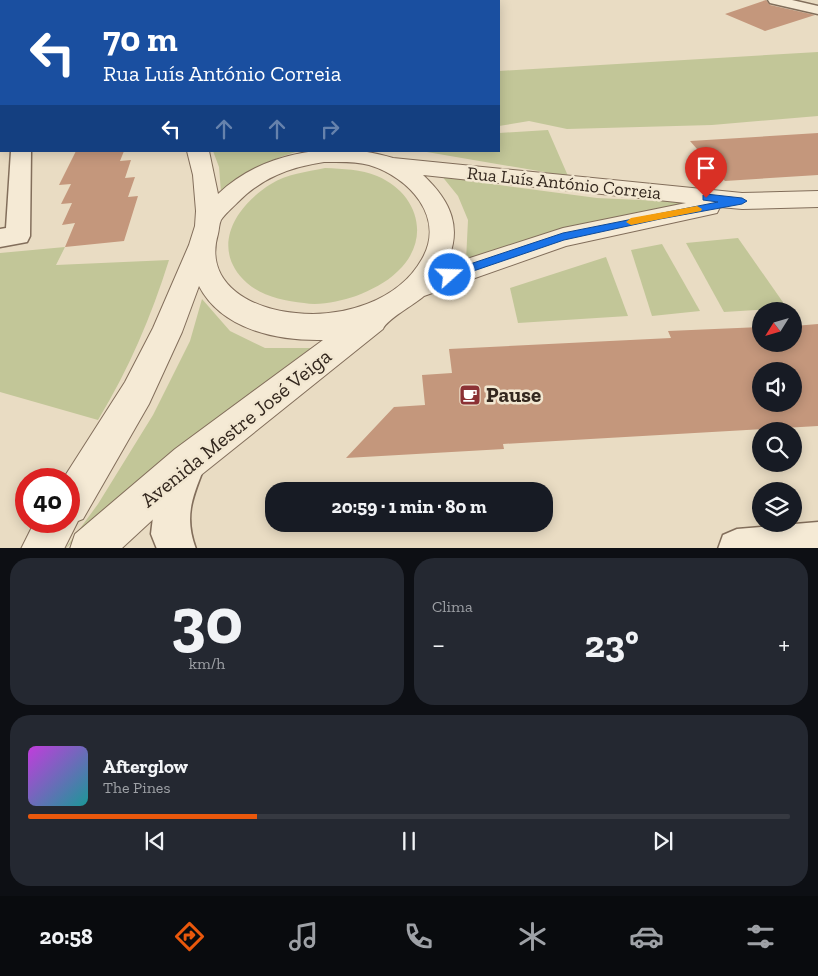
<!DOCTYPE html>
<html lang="pt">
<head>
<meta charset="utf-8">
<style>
	:root { --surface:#171b24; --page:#242831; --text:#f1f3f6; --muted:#9ea1a6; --line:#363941; --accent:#ea580c }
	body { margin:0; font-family:"Zilla Slab",serif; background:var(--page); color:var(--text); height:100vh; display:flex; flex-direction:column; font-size:19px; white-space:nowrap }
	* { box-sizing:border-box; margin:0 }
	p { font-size:16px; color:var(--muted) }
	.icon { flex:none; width:28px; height:28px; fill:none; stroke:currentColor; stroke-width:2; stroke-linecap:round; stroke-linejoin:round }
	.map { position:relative; height:548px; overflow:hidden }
	.panel { display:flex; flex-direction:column; gap:10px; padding:10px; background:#0d0f14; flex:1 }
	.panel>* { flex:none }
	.guide { position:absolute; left:0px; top:0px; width:500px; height:152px; box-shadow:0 2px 12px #0003; background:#1a4fa0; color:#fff; overflow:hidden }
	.needle { width:32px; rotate:233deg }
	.controls { position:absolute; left:752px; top:302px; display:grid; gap:10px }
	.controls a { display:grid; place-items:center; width:50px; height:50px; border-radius:50%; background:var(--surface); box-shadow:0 2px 12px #0003; font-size:25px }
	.speed { position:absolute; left:15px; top:468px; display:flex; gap:10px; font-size:25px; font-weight:700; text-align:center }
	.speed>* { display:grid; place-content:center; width:65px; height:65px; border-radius:50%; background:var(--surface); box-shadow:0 2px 12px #0003; line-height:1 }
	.speed .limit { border:8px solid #d22; background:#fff; color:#111 }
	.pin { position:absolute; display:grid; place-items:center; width:42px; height:42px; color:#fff; margin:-51px -21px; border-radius:50% 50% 50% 0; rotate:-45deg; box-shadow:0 0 5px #0007 }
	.pin .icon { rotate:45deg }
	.me { position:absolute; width:55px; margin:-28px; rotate:70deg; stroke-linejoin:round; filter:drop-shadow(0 0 4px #0008) }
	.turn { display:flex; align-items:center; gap:18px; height:105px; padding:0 20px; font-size:22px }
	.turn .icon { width:65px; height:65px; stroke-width:2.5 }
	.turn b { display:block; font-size:35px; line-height:42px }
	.lanes { display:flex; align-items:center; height:48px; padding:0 20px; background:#0003; justify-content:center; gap:25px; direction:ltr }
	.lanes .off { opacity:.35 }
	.big { font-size:38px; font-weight:800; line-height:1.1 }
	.panel .widget { flex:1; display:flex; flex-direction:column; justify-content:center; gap:8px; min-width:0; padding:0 18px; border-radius:20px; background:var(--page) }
	.panel .dial { align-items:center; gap:0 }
	.dial b { font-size:65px; line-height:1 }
	.song { display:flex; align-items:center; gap:15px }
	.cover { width:60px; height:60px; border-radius:8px; background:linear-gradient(135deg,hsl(290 70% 55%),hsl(180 70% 35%)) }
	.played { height:5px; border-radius:2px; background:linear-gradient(90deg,var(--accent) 30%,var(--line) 30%) }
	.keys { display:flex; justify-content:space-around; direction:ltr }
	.heat { display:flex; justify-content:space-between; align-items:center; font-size:28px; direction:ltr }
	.panel .tiles { flex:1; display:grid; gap:10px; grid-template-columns:1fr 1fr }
	.widget:last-child { grid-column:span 2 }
	.trip { position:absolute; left:265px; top:482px; width:288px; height:50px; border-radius:20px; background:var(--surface); box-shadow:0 2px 12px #0003; font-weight:800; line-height:50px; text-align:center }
	.menu { display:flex; height:80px; justify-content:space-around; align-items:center; background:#090b0e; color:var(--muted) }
	.menu .icon { width:35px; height:35px }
	.menu .on { color:var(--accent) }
	.menu b { font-size:22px; color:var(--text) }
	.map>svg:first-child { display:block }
	.green { fill:#c2c698 }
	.building { fill:#c4977c; fill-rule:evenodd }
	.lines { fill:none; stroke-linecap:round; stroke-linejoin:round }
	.minor-casing { stroke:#826e5b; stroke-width:3 }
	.tertiary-casing { stroke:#826e5b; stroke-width:2 }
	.minor { fill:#f5ead5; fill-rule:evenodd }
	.tertiary { fill:#f5ead5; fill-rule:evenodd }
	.route { fill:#1a73e8; stroke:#114b97 }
	.slow { fill:#f59e0b }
	.labels { text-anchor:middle; stroke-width:5; stroke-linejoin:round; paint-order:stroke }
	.street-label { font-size:18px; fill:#33271e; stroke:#f2e7d1 }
	.near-poi-label { font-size:21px; font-weight:bold; fill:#33271e; stroke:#f2e7d1; text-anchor:start }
	.near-street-label { font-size:21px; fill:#33271e; stroke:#f2e7d1 }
</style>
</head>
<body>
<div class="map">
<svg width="818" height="549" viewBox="0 0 818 549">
	<rect width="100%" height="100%" fill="#e9dcc3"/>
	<!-- green -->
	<g class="green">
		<path d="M818 52V116L712 125 567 129 529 121 499 126V71Z"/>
		<path d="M548 130 568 176 421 151H499V133Z"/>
		<path d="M213 151H299C267 161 247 169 221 192L219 167Z"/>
		<path d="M325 168C343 169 361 169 377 176 418 193 432 239 398 271 386 283 371 290 356 296 340 301 320 306 304 303 284 301 262 296 247 283 209 249 235 206 271 184 287 174 306 172 325 168Z"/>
		<path d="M441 175 477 182 597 198 704 203C661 209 619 216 576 226 539 234 503 248 466 261L468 220 458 196Z"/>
		<path d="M738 238 787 308 724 312 686 243Z"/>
		<path d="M662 244 700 311 652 316 631 250Z"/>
		<path d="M65 247 56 265 169 260C151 317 129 369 98 420L0 392V253Z"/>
		<path d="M606 257 628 316 518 323 510 288Z"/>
		<path d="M202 299 230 331 265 348H311L211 422 134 485 65 549 98 504 153 415 190 341Z"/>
	</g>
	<!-- building -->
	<g class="building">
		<path d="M766 0 770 5 815 15 765 31 725 14Z"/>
		<path d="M818 133V175L725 181 690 141Z"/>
		<path d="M76 151H124L120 161 131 160 125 178 135 177 128 197 138 196 124 241 65 247 75 223 62 225 72 203 61 204 71 184 59 185Z"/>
		<path d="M818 324V426L503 444 504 449 346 458 394 407 425 405 422 375 452 373 449 349 671 338 668 331 761 327V344H794V326ZM761 371H794V404H761Z"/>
	</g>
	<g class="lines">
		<!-- minor casing -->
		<g class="minor-casing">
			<g id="minor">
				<path d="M768 0H792L818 6V14L770 3Z"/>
				<rect x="0" y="22" width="1" height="8"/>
				<path d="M11 151H31L30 236 27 242 0 247V229L6 228Z"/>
				<path d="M186 450 199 455 204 468C192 498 184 517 196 549H157L151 534 155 500 173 455Z"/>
				<path d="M818 522V549H718L723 535 737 529Z"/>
			</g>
		</g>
		<!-- tertiary casing -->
		<g class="tertiary-casing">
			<g id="tertiary">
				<path d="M80 0H94L95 1H81Z"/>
				<path d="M187 151H209L218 194C263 151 335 140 393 158L742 193 818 191V207L742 209 720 207 717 213 708 215 566 246 424 296C414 305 387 319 383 329L201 475 121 549H70L75 534 175 449 323 340C278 341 222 330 199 286L182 332 149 404 83 519 78 521 64 549H21L35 521H69V479H63L125 382 153 328 189 245 195 226 196 211 193 175ZM324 162C339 162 355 161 369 165 409 177 446 217 422 259 398 302 341 318 296 313 254 310 203 285 218 234 219 230 219 224 221 220 225 214 232 208 237 203 261 178 290 167 324 162ZM423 175 686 203 563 228 445 266C464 229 451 201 423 175Z"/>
			</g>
		</g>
		<!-- minor -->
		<use href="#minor" class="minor"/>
		<!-- tertiary -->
		<use href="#tertiary" class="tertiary"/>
	</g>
	<!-- route -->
	<path class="route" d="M706 194 742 198 747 201 742 204 660 219 564 240 450 279 444 275 446 272 563 233 718 202 703 200V195Z"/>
	<!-- slow -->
	<path class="slow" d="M697 206 702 209 701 211 631 225 626 222 631 218Z"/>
	<!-- icons -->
	<defs>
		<g id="cafe-square" transform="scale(1.125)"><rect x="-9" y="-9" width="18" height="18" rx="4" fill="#8b3135" stroke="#f2e7d1"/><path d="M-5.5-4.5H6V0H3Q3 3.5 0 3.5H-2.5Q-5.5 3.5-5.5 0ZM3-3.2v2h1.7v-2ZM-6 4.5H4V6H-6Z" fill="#fff"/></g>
	</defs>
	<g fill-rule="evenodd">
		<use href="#cafe-square" x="470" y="395"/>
	</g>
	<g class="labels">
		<!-- street labels -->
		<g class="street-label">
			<text transform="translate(564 183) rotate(6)" y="6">Rua Luís António Correia</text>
		</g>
		<!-- near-poi labels -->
		<g class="near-poi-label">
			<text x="486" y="402">Pause</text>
		</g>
		<!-- near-street labels -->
		<g class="near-street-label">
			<text transform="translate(236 428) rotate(-39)" y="7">Avenida Mestre José Veiga</text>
		</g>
	</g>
</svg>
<div class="controls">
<a><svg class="needle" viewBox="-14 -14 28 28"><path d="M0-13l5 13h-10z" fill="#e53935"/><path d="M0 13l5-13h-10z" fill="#9ea1a6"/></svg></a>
<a><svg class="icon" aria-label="sound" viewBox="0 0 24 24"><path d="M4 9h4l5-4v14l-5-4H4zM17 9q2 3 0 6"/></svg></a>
<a><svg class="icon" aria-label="search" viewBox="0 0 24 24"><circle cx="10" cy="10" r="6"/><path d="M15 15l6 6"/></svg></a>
<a><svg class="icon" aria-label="layers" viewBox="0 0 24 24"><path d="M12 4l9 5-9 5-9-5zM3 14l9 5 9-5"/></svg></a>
</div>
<div class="speed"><div class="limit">40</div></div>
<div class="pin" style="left:706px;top:198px;background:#d93025"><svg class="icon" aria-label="arrive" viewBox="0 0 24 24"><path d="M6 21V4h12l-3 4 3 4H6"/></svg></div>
<svg class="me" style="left:450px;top:275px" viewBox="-20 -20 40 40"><circle r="17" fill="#1a73e8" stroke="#fff" stroke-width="3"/><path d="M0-11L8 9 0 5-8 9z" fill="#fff"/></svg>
<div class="trip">20:59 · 1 min · 80 m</div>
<div class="guide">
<div class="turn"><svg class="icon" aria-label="left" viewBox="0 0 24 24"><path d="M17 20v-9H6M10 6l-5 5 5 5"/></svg><div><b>70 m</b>Rua Luís António Correia</div></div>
<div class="lanes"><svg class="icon" aria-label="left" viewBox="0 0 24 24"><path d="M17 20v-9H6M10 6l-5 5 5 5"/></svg><svg class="icon off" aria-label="ahead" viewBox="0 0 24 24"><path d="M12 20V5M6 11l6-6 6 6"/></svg><svg class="icon off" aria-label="ahead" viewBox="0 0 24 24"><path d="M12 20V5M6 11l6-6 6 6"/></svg><svg class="icon off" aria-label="right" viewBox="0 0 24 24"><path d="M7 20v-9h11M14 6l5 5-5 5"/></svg></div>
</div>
</div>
<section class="panel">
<div class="tiles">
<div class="widget dial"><b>30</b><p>km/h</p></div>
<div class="widget"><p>Clima</p>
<div class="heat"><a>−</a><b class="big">23°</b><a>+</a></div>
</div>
<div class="widget">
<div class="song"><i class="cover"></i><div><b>Afterglow</b><p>The Pines</p></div></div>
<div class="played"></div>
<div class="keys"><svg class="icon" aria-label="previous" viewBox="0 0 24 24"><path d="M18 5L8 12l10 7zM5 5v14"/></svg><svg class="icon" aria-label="pause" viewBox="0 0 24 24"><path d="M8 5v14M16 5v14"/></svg><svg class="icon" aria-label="next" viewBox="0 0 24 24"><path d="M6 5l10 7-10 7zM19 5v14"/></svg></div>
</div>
</div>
</section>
<nav class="menu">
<b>20:58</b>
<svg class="icon on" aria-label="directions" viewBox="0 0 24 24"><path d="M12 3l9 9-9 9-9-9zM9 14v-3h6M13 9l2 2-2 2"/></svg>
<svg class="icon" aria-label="music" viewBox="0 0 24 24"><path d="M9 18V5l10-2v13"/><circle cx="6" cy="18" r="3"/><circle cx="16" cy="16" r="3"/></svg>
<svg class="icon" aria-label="phone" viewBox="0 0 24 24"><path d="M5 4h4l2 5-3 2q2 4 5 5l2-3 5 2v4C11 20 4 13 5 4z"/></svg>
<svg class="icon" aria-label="climate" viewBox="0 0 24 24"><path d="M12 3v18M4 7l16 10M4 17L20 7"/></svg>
<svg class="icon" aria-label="car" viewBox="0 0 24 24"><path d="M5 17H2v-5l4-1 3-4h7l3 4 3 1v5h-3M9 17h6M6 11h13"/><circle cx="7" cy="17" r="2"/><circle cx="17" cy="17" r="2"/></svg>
<svg class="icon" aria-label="filters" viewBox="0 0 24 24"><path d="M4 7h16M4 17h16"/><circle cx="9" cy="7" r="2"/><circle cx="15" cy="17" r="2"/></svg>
</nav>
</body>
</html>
